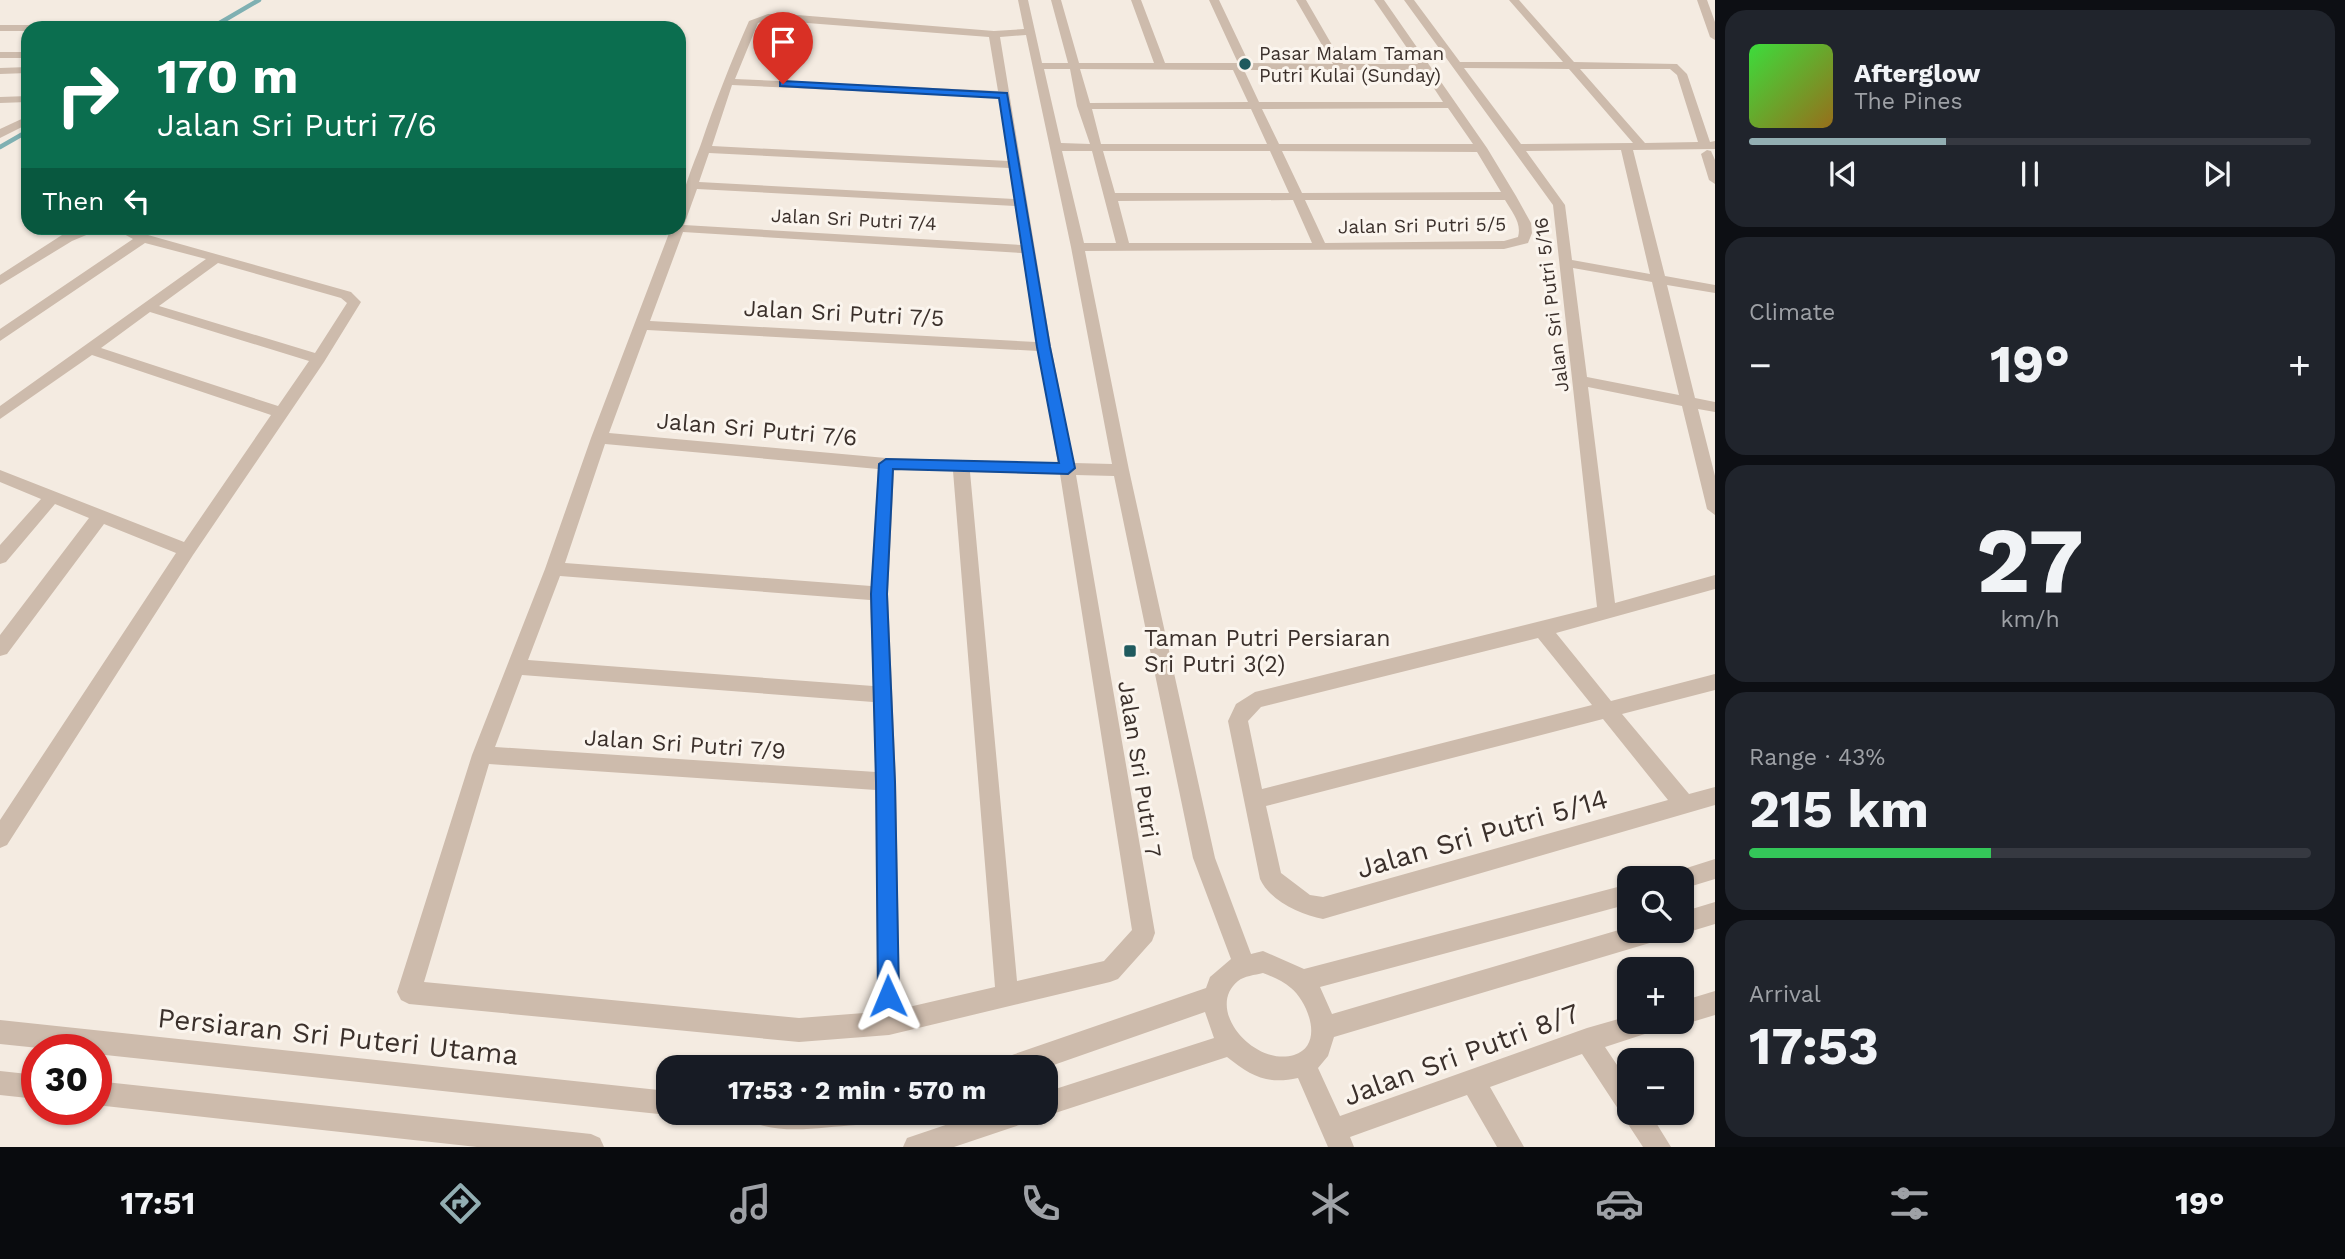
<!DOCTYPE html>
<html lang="en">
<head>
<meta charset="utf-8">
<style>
	:root { --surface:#171b24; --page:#20242c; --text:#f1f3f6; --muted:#9ea1a6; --line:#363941; --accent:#92aeb2 }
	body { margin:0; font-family:"Work Sans",sans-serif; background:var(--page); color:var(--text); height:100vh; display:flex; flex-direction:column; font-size:26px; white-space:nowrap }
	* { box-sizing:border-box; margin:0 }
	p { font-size:23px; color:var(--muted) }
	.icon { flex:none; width:38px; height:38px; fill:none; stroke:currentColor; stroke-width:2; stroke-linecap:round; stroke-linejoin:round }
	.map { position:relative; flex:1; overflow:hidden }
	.drawer { display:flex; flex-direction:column; gap:10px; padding:10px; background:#0d0f14; width:630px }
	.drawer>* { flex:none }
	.banner { position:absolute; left:21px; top:21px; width:665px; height:214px; border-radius:21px; box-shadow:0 2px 5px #0004; background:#0b6e4f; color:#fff; overflow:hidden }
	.buttons { position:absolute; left:1617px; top:866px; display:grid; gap:14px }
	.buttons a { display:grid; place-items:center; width:77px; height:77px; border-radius:14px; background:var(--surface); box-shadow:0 2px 5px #0004; font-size:35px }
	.speed { position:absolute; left:21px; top:1034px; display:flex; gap:14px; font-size:35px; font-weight:700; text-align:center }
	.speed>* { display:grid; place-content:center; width:91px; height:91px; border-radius:50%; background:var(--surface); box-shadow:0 2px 5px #0004; line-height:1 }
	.speed .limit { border:10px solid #d22; background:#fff; color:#111 }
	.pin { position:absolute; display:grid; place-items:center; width:60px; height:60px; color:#fff; margin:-72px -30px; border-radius:50% 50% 50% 0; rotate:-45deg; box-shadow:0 0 7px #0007 }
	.pin .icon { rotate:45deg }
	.me { position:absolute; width:77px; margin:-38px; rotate:359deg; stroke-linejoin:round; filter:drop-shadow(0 0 5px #0008) }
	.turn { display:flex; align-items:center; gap:24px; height:147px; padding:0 21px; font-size:32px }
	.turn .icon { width:91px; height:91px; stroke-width:2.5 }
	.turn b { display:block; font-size:49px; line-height:60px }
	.then { display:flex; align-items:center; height:66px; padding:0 21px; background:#0003; gap:14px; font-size:26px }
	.big { font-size:52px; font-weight:700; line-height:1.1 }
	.drawer .card { flex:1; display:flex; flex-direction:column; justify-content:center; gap:10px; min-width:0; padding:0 24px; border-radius:21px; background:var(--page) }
	.drawer .dial { align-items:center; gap:0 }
	.dial b { font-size:91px; line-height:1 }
	.song { display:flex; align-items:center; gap:21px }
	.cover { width:84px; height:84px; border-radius:10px; background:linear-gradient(135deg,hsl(120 70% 55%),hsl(40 70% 35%)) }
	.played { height:7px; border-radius:4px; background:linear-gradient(90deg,var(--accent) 35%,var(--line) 35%) }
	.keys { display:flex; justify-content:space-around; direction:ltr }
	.heat { display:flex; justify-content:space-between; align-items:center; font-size:38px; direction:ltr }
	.charge { height:10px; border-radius:5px; background:linear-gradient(90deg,#34c759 43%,var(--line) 0) }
	.trip { position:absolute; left:656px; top:1055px; width:402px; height:70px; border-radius:21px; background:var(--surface); box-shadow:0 2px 5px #0004; font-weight:700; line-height:70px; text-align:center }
	.menu { display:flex; height:112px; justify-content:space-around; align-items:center; background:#090b0e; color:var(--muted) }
	.menu .icon { width:49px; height:49px }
	.menu .selected { color:var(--accent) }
	.menu b { font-size:32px; color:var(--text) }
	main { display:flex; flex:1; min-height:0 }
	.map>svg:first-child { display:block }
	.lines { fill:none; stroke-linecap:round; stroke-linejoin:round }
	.stream { stroke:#7fb0b2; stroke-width:4.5 }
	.minor { fill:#cdbbac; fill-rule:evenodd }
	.route { fill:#1a73e8; stroke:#114b97; stroke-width:2 }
	.poi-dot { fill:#1f5a5e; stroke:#fbf5ee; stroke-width:2.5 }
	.labels { text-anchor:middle; stroke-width:6; stroke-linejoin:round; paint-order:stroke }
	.far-poi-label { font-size:19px; fill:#3b302b; stroke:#fbf5ee; text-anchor:start }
	.far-street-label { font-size:19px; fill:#3b302b; stroke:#fbf5ee }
	.street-label { font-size:23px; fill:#3b302b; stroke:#fbf5ee }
	.poi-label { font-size:23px; fill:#3b302b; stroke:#fbf5ee; text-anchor:start }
	.near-street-label { font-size:28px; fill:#3b302b; stroke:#fbf5ee }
</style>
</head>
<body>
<main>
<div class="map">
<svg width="1715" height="1147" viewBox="0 0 1715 1147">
	<rect width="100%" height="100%" fill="#f4ebe1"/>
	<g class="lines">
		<!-- stream -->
		<g class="stream">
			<path d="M211 28 259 0"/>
			<path d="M0 147 28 131"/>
		</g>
		<!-- minor -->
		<g class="minor">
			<path d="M1018 0H1028L1042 63H1068L1051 0H1061L1079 63H1154L1131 0H1141L1165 63H1238L1209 0H1219L1249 63 1333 64 1296 0H1306L1343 64H1418L1374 0H1384L1487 148 1516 196 1531 223 1532 233 1528 243 1504 249 1085 251 1129 470 1215 858 1251 954 1263 951 1304 969 1629 884V904L1320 987 1332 1014 1629 927V931H1664L1661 939 1653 942 1334 1037 1328 1056 1318 1068 1340 1116 1587 1028 1629 1016V1022H1661L1657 1030 1605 1047 1629 1083V1113H1650L1671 1147H1643L1582 1054 1490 1087 1524 1147H1497L1467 1095 1350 1137 1354 1147H1328L1298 1078C1267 1085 1251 1076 1227 1057L1046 1116 1038 1113H1046V1092L1214 1038 1205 1012 1045 1068H997L1000 1059 1009 1056 1206 988 1210 977 1231 959 1193 858 1114 476 1076 475 1155 933 1152 941 1118 979 1110 982 889 1035 799 1042 409 1004 401 1000 397 992 472 755 545 569 591 438 671 228H679C679 197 690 173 701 144 715 102 731 62 749 21L768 14H785L994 31 1024 29ZM768 20 989 37 998 91 735 79 758 23ZM1026 35 1071 247 1112 464 1074 463 1051 347 1000 37ZM1044 69H1070L1077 106 1090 144 1061 143ZM1080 69 1233 70 1248 102 1090 103ZM1244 70H1422L1443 102H1259ZM732 85 999 98 1008 161 712 146ZM1448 108 1473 144H1279L1262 109ZM1092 109H1251L1267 144H1101ZM1062 151H1092L1116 243H1084ZM1103 151H1270L1289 193H1115ZM1282 151 1477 152 1501 192 1302 193ZM709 153 1009 168 1014 199 699 182ZM697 189 1015 206 1021 245 684 225ZM1293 200 1312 243H1129L1118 201ZM1305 200H1505C1512 212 1522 223 1518 237L1504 241 1325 243ZM683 232 1022 253 1036 342 650 321ZM647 330 1038 351 1058 463 886 458 609 433ZM605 444 878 469 871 586 565 563ZM894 470 953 471 995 987 900 1009 896 782 888 594ZM970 472 1060 474 1132 930 1104 961 1017 981ZM560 576 870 600 873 686 528 660ZM522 675 873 702 876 772 495 747ZM489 764 876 790 877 1012 799 1018 424 982ZM1263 973C1273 977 1283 981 1291 988 1308 1002 1325 1045 1294 1055 1254 1067 1204 1009 1238 981 1244 976 1255 975 1263 973Z"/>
			<path d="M1404 0H1414L1460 62H1563L1509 0H1519L1574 62 1677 64 1687 74 1710 142 1715 141V149L1633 150 1665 276 1715 285V293L1667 285 1695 398 1715 402V412L1698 409 1715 476V515L1707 509 1682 406 1588 387 1615 603 1715 575V589L1556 633 1611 701 1715 674V690L1622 714 1689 794 1715 787V805L1323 919C1301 915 1270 901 1260 879L1228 721 1236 704 1255 692 1597 607 1553 205ZM1464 68 1569 69 1633 143 1521 144ZM1580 69H1670L1677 75 1698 142 1645 143ZM1621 150 1650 274 1572 260 1565 205 1526 151ZM1573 268 1652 282 1679 395 1587 377ZM1538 638 1592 705 1262 789 1248 721 1261 707ZM1603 719 1668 800 1323 897 1310 895 1281 873 1266 806Z"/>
			<path d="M1697 0H1707L1715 22V40L1710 37Z"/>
			<path d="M0 25H169L174 28H28V31H0Z"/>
			<rect x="0" y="52" width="28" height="6"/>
			<path d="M28 67V73L0 74V68Z"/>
			<path d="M28 96V102L0 103V97Z"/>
			<path d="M28 116V124L0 138V129Z"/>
			<path d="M1707 150 1711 151 1715 160V184L1709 180 1701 154Z"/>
			<path d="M86 228H103L72 241 0 285V275L62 235Z"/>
			<path d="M113 228H129L148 235 351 292 361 302 324 362 193 555 7 845 0 848V820L176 553 104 524 7 654 0 656V635L89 518 55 504 6 562 0 564V545L41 499 0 482V470L184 542 271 415 92 355 0 419V406L206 259 145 243 0 341V329L133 239ZM218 263 341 298 347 303 315 353 159 306ZM150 312 309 361 278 406 101 348Z"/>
			<path d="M1715 859V879L1682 889V878H1671L1674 872Z"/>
			<path d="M1715 902V924L1682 934 1675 931H1682V912Z"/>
			<path d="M1715 991V1015L1682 1025 1676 1022H1682V1001Z"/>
			<path d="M0 1020 668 1091V1113H673L668 1115 96 1054V1050H58L0 1044Z"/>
			<path d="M0 1071 37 1075V1099L0 1095Z"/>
			<path d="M96 1081 591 1134 600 1138 604 1147H477L96 1105Z"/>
			<path d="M749 1113H868L865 1122 856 1125C823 1127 783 1135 752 1122Z"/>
			<path d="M981 1113H1031L1028 1122 954 1147H903L907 1138Z"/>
		</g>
	</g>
	<!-- route -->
	<path class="route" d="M783 81 1007 93 1050 347 1075 468 1068 474 893 469 887 594 895 782 899 996 896 1004 888 1007 881 1004 878 996 876 782 871 594 879 464 886 459 1059 463 1037 347 999 98 780 86V82Z"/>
	<!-- markers -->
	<g class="poi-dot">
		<circle cx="1245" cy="64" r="7"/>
		<rect x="1123" y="644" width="14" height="14" rx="3.5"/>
	</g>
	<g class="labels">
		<!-- far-poi labels -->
		<g class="far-poi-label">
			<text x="1259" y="60">Pasar Malam Taman<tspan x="1259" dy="22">Putri Kulai (Sunday)</tspan></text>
		</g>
		<!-- far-street labels -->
		<g class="far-street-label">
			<text transform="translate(854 219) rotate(3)" y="7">Jalan Sri Putri 7/4</text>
			<text transform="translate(1422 225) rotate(-1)" y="7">Jalan Sri Putri 5/5</text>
			<text transform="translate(1551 305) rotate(-97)" y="7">Jalan Sri Putri 5/16</text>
		</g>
		<!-- street labels -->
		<g class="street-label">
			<text transform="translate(844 313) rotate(3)" y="8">Jalan Sri Putri 7/5</text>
			<text transform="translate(757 429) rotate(5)" y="8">Jalan Sri Putri 7/6</text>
			<text transform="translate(685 744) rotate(4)" y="8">Jalan Sri Putri 7/9</text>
			<text transform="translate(1140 769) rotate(81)" y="8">Jalan Sri Putri 7</text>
		</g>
		<!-- poi labels -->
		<g class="poi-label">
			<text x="1144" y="646">Taman Putri Persiaran<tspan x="1144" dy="26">Sri Putri 3(2)</tspan></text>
		</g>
		<!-- near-street labels -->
		<g class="near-street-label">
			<text transform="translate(1482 833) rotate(-16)" y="10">Jalan Sri Putri 5/14</text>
			<text transform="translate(338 1036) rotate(6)" y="10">Persiaran Sri Puteri Utama</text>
			<text transform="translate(1461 1054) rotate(-20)" y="10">Jalan Sri Putri 8/7</text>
		</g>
	</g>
</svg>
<div class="buttons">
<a><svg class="icon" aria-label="search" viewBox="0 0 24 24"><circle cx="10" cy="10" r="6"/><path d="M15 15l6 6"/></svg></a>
<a>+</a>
<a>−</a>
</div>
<div class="speed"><div class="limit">30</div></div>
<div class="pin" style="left:783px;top:84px;background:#d93025"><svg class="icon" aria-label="arrive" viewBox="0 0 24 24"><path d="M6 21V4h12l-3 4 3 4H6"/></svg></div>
<svg class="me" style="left:888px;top:996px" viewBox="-20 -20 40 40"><path d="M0-17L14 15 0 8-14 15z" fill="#1a73e8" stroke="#fff" stroke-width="4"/></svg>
<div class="trip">17:53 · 2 min · 570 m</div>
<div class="banner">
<div class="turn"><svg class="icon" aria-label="right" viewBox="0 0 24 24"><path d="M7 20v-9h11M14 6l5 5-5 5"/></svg><div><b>170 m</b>Jalan Sri Putri 7/6</div></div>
<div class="then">Then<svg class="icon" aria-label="left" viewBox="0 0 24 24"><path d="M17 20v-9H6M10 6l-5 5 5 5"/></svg></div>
</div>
</div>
<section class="drawer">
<div class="card">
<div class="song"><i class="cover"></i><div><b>Afterglow</b><p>The Pines</p></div></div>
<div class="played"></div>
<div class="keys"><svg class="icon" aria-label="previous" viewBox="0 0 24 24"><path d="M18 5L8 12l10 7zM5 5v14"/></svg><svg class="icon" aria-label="pause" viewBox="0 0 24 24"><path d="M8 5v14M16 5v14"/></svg><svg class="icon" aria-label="next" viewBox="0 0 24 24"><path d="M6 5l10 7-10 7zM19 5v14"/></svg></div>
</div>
<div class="card"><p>Climate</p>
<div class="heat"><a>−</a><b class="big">19°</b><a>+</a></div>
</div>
<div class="card dial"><b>27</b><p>km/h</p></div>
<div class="card"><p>Range · 43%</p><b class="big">215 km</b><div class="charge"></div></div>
<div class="card"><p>Arrival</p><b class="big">17:53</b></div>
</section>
</main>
<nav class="menu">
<b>17:51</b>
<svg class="icon selected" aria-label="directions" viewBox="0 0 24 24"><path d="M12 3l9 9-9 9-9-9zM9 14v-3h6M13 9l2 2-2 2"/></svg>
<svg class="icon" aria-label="music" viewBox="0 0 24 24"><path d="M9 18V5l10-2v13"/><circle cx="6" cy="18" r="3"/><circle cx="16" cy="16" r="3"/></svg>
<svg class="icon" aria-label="phone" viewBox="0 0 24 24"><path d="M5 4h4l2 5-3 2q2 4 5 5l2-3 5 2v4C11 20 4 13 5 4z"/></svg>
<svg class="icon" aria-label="climate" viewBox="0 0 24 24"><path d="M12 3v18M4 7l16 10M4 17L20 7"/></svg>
<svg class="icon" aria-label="car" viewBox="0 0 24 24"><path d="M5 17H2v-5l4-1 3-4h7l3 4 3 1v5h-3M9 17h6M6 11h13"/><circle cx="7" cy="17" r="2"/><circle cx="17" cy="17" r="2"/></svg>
<svg class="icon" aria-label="filters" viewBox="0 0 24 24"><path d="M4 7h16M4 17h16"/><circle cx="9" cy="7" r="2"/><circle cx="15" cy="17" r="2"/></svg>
<b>19°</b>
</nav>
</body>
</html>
